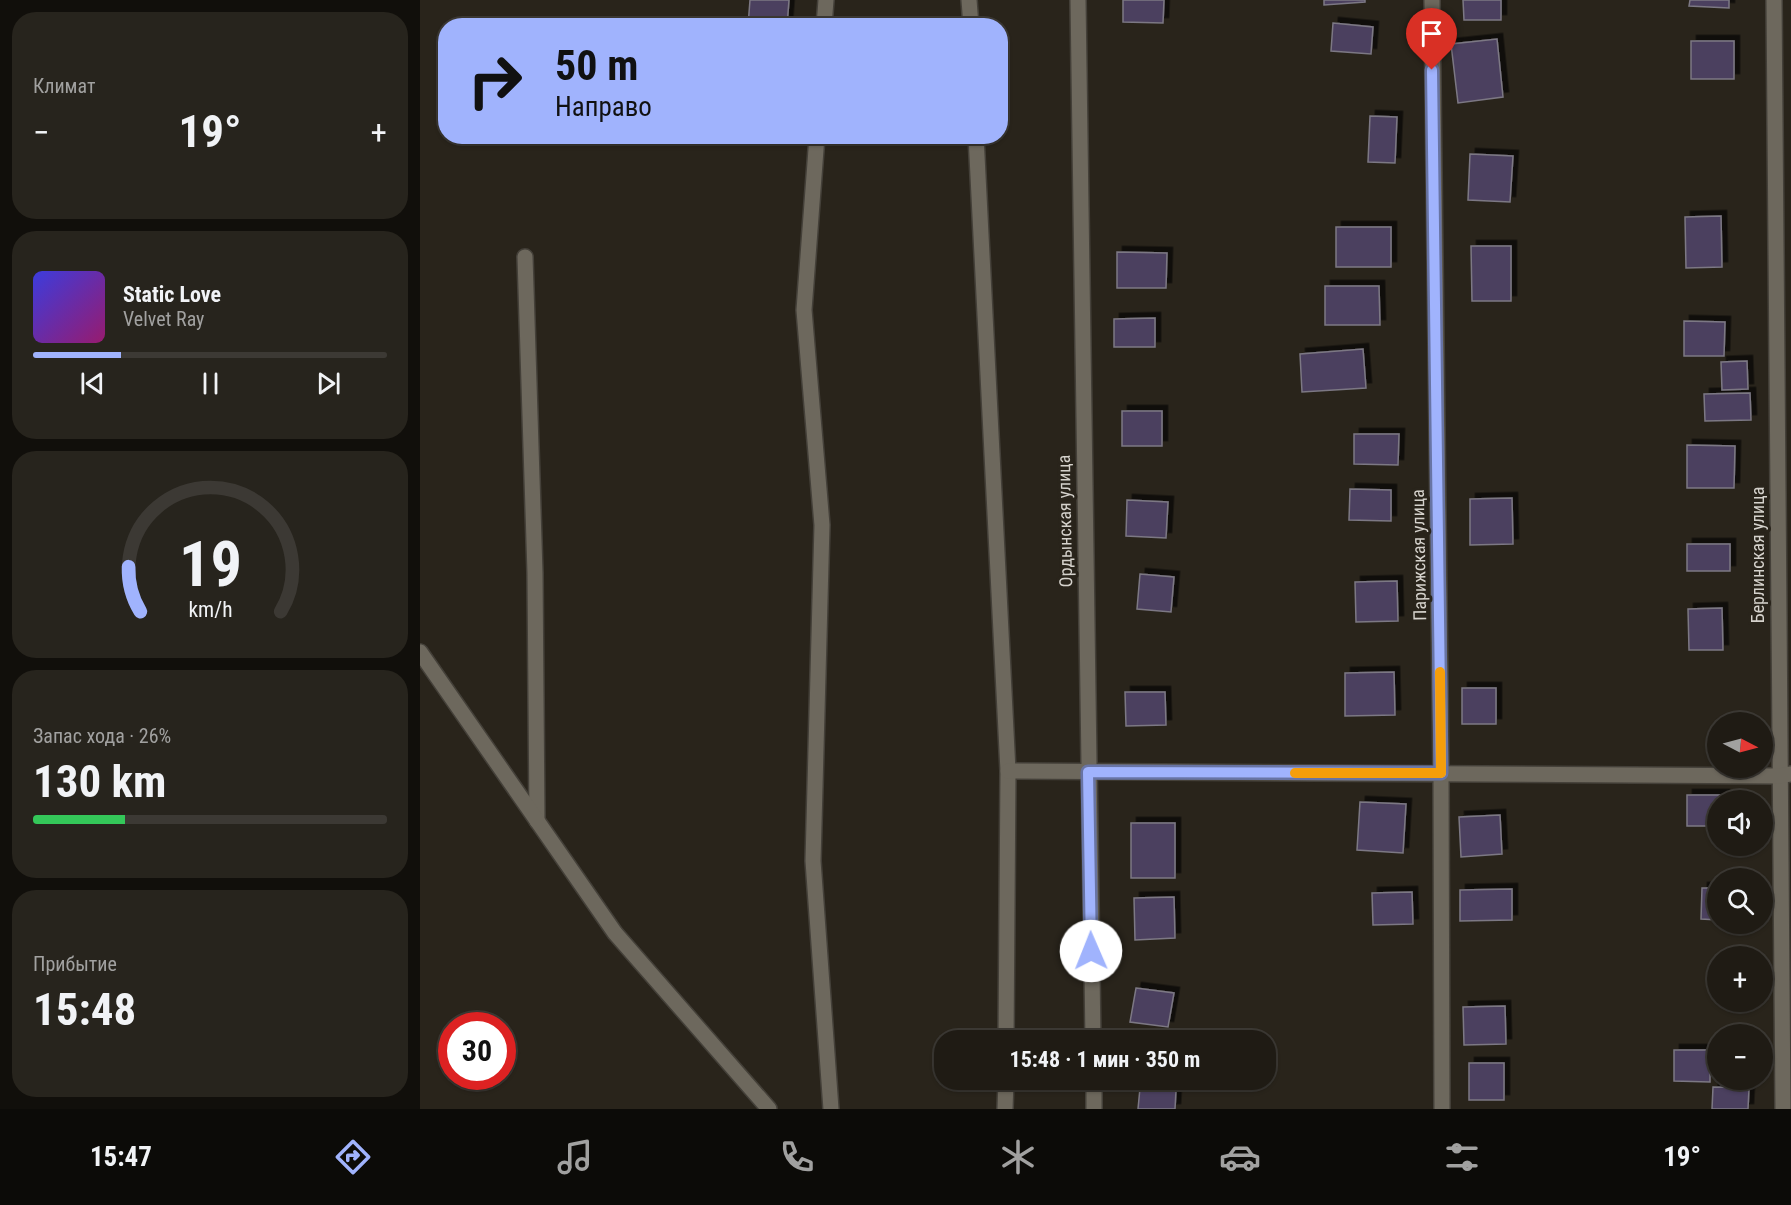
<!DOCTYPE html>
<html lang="ru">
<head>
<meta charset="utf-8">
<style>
	:root { --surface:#1f1b14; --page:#27241d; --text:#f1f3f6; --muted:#a1a1a0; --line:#3c3934; --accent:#a0b3fd }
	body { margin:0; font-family:"Roboto Condensed",sans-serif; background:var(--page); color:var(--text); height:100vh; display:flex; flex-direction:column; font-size:22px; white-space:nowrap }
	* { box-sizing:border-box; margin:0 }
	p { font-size:20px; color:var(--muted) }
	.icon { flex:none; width:33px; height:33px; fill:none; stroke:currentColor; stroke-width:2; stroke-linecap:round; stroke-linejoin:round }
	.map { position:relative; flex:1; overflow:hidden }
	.details { display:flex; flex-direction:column; gap:12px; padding:12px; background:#110f0b; width:420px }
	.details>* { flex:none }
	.hud { position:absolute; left:18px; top:18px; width:570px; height:126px; border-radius:24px; box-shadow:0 2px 4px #0004,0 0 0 2px var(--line); background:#a0b3fd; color:#111; overflow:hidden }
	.needle { width:39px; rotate:96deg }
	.fabs { position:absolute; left:1287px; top:712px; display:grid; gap:12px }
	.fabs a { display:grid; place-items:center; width:66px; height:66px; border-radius:50%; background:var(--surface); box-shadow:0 2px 4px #0004,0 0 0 2px var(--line); font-size:30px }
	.speed { position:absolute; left:18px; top:1012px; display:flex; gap:12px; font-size:30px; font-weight:700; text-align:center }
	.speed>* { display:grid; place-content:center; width:78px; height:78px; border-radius:50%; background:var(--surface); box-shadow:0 2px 4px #0004,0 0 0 2px var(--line); line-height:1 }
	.speed .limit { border:9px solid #d22; background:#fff; color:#111 }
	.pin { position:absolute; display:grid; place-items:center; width:51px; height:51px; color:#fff; margin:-62px -26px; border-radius:50% 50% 50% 0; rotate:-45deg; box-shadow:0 0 6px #0007 }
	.pin .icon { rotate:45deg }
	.me { position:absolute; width:66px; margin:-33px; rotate:359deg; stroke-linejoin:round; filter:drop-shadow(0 0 4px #0008) }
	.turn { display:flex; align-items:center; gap:21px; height:126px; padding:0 18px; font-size:27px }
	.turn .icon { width:78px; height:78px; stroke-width:2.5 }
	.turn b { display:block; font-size:42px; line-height:51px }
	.big { font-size:45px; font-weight:700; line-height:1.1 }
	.details .tile { flex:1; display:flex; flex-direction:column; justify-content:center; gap:9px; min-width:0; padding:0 21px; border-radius:24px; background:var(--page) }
	.details .dial { align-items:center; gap:0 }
	.dial svg { height:156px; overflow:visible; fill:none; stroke:var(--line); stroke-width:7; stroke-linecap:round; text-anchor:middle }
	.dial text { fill:var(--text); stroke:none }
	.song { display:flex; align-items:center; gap:18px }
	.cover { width:72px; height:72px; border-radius:9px; background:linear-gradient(135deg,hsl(240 70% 55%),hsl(320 70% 35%)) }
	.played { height:6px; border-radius:3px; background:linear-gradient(90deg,var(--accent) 25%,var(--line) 25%) }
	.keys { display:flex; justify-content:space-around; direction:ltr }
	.heat { display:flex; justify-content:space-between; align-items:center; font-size:33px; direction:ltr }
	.charge { height:9px; border-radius:4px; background:linear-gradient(90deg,#34c759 26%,var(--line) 0) }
	.trip { position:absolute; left:514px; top:1030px; width:342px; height:60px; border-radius:24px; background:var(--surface); box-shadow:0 2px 4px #0004,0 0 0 2px var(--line); font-weight:700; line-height:60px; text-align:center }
	.tabs { display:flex; height:96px; justify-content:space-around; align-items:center; background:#0c0b08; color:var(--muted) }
	.tabs .icon { width:42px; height:42px }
	.tabs .on { color:var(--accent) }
	.tabs b { font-size:27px; color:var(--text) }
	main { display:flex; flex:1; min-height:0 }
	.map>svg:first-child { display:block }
	.building { fill:#4c405e; stroke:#7c7884; stroke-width:1.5; filter:url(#shadow) }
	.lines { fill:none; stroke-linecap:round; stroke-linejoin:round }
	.minor-casing { stroke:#444039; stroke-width:18 }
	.minor { stroke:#6d685d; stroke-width:15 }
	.route-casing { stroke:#6874a4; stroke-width:15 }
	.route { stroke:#a0b3fd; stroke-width:10 }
	.slow { stroke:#f59e0b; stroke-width:10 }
	.labels { text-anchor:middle; stroke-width:6; stroke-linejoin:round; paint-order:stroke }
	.street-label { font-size:18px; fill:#d5d2cc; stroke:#29241b }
</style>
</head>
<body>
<main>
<section class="details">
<div class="tile"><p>Климат</p>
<div class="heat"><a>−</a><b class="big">19°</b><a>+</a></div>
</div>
<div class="tile">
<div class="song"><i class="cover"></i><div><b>Static Love</b><p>Velvet Ray</p></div></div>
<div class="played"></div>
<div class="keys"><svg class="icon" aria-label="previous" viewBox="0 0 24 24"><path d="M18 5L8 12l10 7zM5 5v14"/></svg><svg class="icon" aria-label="pause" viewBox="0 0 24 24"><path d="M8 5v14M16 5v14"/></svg><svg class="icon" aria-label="next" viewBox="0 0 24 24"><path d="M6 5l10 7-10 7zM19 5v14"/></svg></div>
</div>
<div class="tile dial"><svg viewBox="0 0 100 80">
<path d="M14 69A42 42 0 1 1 86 69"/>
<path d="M14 69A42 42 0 0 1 8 46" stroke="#a0b3fd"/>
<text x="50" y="56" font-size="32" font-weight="700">19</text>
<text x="50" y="72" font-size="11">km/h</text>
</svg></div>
<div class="tile"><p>Запас хода · 26%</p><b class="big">130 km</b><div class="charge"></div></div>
<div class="tile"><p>Прибытие</p><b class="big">15:48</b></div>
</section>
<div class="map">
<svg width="1371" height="1109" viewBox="0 0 1371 1109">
	<defs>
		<filter id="shadow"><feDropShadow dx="5.5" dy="-5.5" stdDeviation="0" flood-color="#0009"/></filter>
	</defs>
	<rect width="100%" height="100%" fill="#29241b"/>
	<!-- building -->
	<g class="building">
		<path d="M330 0H369L367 26H328Z"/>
		<path d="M703 0H744L743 23 703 22Z"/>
		<path d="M904 0H945V2L904 5Z"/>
		<path d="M1043 0H1081V20H1044Z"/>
		<path d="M1270 0H1309V8L1269 6Z"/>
		<path d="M913 23 953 27 951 54 911 51Z"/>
		<path d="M1077 39 1083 97 1038 103 1031 44Z"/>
		<rect x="1271" y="41" width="43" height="38"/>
		<path d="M950 116 977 117 975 163 948 162Z"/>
		<path d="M1050 154 1093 156 1090 202 1048 200Z"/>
		<path d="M1301 216 1302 267 1266 268 1265 217Z"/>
		<rect x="916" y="227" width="55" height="40"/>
		<path d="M1051 246H1091V301H1052Z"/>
		<path d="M697 252 747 253 746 288H697Z"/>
		<path d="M905 286H959L960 325H905Z"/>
		<path d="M735 318V347H694V319Z"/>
		<path d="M1264 321 1305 322 1304 356H1264Z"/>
		<path d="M943 349 946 388 882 392 880 354Z"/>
		<path d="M1327 361 1328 389 1302 390 1301 362Z"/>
		<path d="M1330 393 1331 420 1285 421 1284 394Z"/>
		<rect x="702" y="411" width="40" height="35"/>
		<path d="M934 434H979L978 465 934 464Z"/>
		<path d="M1267 445 1315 446 1314 488H1267Z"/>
		<path d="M930 489 971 490V521L929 520Z"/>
		<path d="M1092 498 1093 544 1050 545V499Z"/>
		<path d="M707 500 748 502 746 538 706 536Z"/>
		<rect x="1267" y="544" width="43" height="27"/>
		<path d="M720 574 754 577 751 612 717 609Z"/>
		<path d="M977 581 978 621 936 622 935 582Z"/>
		<path d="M1302 608 1303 650H1269L1268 609Z"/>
		<path d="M974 672 975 715 925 716V673Z"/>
		<rect x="1042" y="688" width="34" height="36"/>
		<path d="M705 692H745L746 725 706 726Z"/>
		<path d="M1267 795H1304L1303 801H1298V826H1267Z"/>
		<path d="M940 802 986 804 983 853 937 850Z"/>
		<path d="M1080 815 1082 854 1041 857 1039 817Z"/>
		<rect x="711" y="823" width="44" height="55"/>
		<path d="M1282 888H1298V920L1281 919Z"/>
		<path d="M1092 889V920L1040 921V890Z"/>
		<path d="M992 892 993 924 953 925 952 893Z"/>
		<path d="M754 897 755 938 715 940 714 898Z"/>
		<path d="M716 988 754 993 748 1027 710 1022Z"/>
		<path d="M1085 1006 1086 1044 1044 1045 1043 1007Z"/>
		<path d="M1254 1050H1290V1082L1254 1081Z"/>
		<rect x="1049" y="1063" width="35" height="37"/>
		<path d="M1293 1087 1329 1088 1328 1109H1292Z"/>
		<path d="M720 1088 756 1090 755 1109H718Z"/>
	</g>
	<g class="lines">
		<!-- minor casing -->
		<g class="minor-casing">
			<g id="minor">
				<path d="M549 0 551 26"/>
				<path d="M658 0 673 1041"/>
				<path d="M1012 0 1021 773 1022 1109"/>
				<path d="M1354 0 1363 1109"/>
				<path d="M404 26 406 0"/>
				<path d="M397 136 384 310 402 525 393 861 411 1109"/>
				<path d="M556 136 588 771 586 1041"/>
				<path d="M105 257 115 573 117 821"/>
				<path d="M0 652 195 933 349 1109"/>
				<path d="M588 771 1359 776 1371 774"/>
				<path d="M674 1080V1109"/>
				<path d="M585 1109 586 1080"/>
			</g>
		</g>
		<!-- minor -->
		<use href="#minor" class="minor"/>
	</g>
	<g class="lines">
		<!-- route casing -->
		<g class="route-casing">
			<path id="route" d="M671 951 668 772 1021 773 1012 70"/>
		</g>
		<!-- route -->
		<use href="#route" class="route"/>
		<!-- slow -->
		<path class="slow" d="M875 773H1021L1020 672"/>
	</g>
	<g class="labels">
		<!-- street labels -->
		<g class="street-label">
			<text transform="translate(645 521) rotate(-91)" y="6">Ордынская улица</text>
			<text transform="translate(999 555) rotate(-91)" y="6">Парижская улица</text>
			<text transform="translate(1338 555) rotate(-90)" y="6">Берлинская улица</text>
		</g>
	</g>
</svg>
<div class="fabs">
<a><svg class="needle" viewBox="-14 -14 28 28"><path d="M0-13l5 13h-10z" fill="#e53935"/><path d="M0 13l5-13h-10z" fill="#a1a1a0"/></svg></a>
<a><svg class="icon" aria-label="sound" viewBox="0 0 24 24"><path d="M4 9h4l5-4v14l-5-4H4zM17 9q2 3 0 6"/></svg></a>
<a><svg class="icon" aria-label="search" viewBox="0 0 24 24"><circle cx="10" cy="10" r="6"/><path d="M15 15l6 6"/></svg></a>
<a>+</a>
<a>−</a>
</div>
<div class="speed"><div class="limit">30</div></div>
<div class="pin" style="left:1012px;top:70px;background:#d93025"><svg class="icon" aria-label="arrive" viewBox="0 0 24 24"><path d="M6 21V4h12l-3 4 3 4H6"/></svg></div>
<svg class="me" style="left:671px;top:951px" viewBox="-20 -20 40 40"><circle r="19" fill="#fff"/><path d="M0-13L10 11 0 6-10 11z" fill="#a0b3fd"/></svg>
<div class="trip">15:48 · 1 мин · 350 m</div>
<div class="hud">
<div class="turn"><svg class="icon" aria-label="right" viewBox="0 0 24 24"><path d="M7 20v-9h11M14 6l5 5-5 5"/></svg><div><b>50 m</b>Направо</div></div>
</div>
</div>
</main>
<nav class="tabs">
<b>15:47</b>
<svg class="icon on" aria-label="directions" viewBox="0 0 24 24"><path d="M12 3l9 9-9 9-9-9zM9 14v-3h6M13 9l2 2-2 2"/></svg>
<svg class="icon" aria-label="music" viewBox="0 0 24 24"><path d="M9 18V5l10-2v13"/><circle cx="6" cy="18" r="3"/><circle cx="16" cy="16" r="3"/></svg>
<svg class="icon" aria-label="phone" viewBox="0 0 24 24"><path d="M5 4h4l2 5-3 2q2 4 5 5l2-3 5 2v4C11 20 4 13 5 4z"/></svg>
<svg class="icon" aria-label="climate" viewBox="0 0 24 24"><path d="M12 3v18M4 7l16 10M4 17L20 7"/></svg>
<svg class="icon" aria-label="car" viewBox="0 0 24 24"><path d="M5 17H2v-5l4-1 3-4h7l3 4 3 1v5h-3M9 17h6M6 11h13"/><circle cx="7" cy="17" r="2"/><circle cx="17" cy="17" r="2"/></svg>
<svg class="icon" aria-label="filters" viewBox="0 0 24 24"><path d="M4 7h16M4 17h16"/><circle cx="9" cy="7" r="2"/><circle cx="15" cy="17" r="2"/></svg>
<b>19°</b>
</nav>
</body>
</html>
